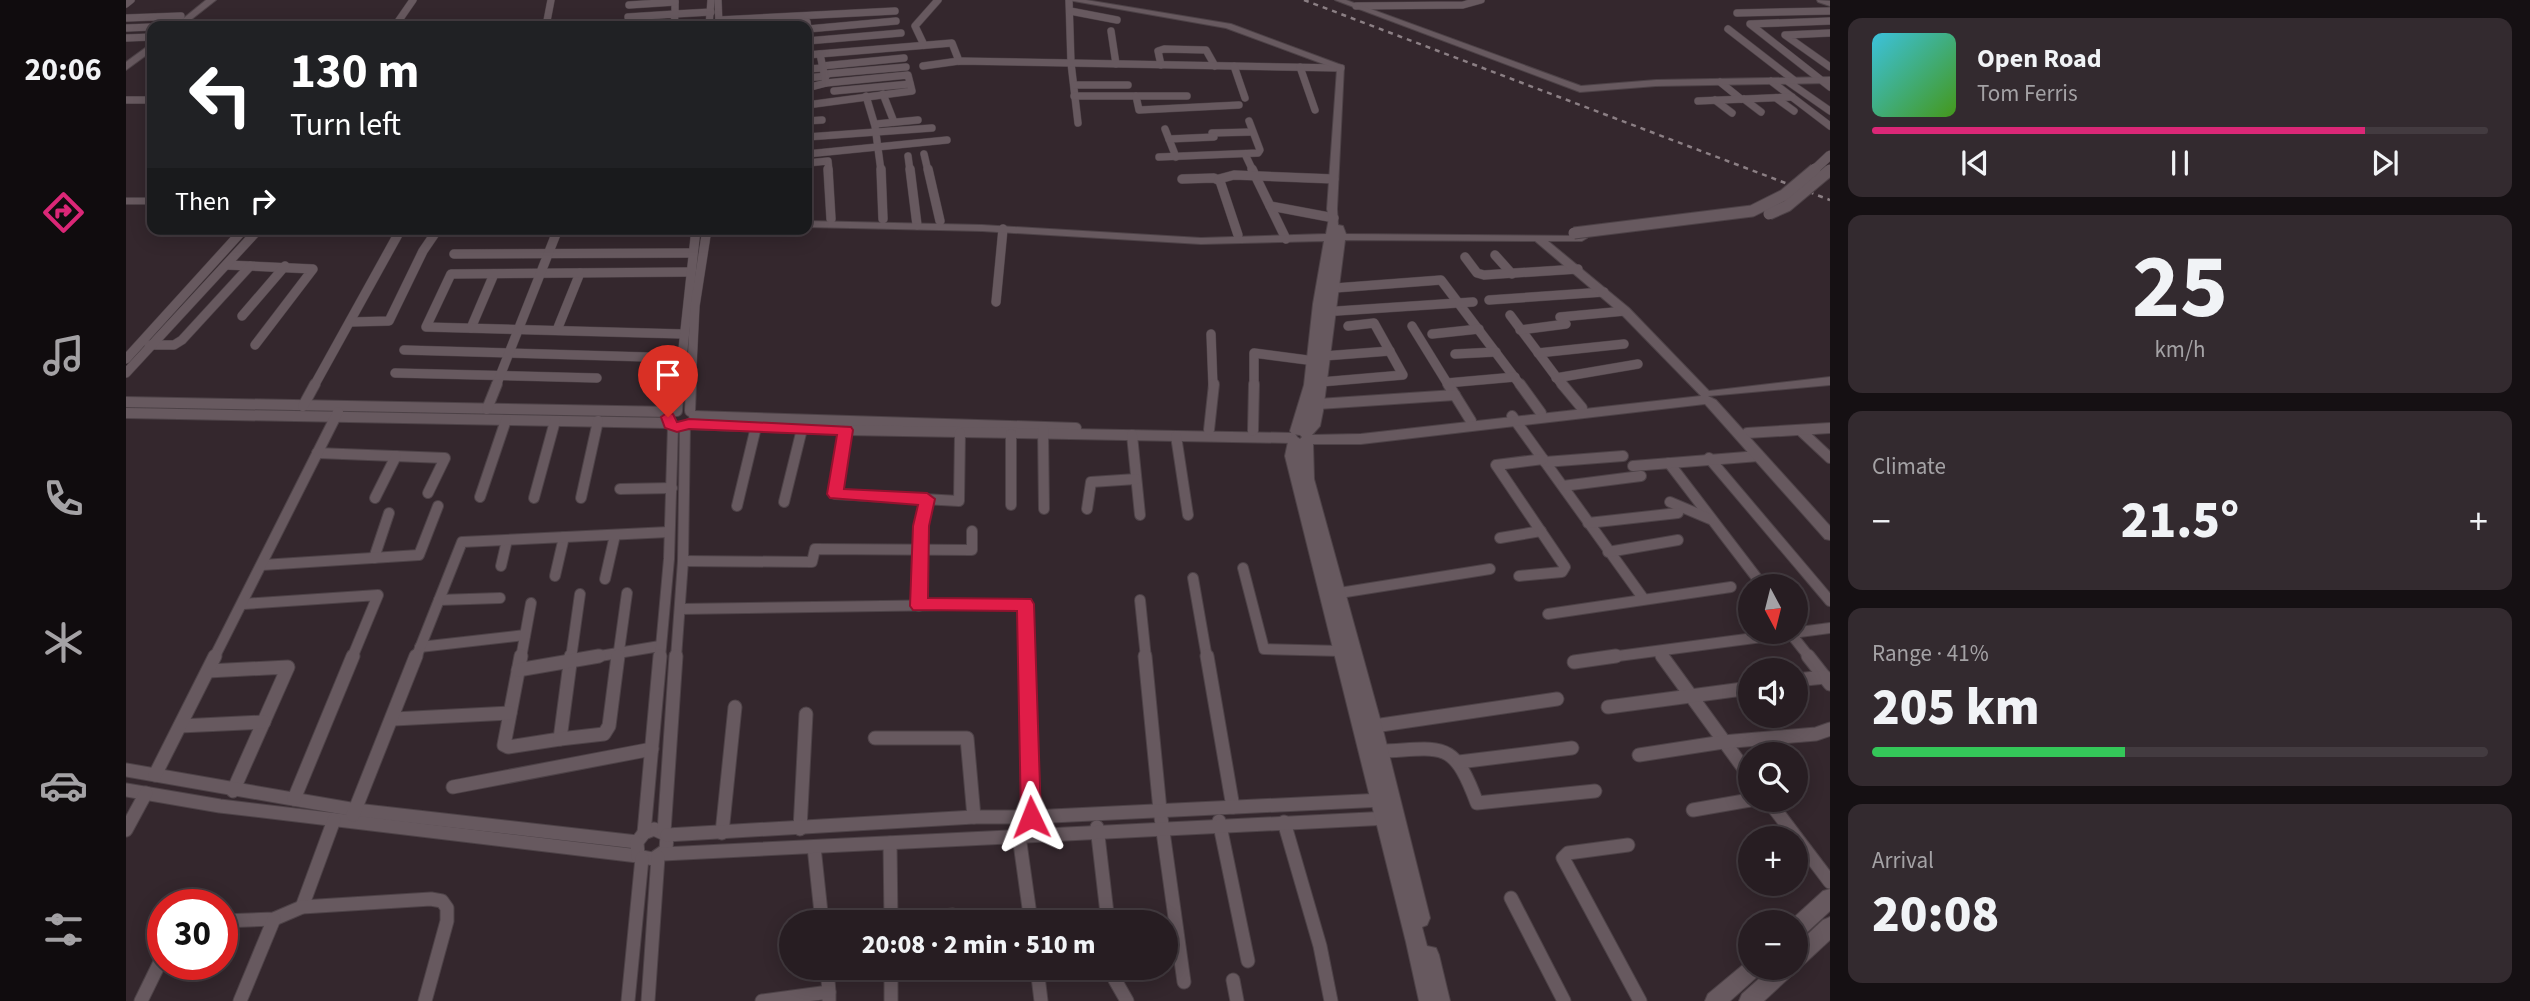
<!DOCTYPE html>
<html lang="en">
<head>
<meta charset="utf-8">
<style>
	:root { --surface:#271d22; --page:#332a2f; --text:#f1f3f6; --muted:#a4a2a5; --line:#433b40; --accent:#db2777 }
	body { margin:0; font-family:"Source Sans 3",sans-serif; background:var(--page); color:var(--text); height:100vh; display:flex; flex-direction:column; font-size:26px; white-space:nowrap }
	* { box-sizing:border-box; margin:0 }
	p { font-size:23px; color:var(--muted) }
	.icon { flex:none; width:38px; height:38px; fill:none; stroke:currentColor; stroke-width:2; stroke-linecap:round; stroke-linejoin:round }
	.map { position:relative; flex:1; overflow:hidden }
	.side { display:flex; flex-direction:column; gap:18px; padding:18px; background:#151013; width:700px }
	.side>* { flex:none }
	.guide { position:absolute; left:21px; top:21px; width:665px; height:214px; border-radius:14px; box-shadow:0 4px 18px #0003,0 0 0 2px var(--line); background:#202124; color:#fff; overflow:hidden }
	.needle { width:46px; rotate:173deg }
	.tools { position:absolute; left:1612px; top:574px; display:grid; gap:14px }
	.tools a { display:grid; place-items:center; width:70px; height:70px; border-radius:50%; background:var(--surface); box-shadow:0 4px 18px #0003,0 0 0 2px var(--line); font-size:35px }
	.speed { position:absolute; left:21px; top:889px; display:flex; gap:14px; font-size:35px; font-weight:700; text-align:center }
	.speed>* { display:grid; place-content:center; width:91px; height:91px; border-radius:50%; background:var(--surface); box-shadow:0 4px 18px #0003,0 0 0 2px var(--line); line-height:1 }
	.speed .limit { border:10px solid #d22; background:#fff; color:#111 }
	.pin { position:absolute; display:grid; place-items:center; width:60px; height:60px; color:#fff; margin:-72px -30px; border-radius:50% 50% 50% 0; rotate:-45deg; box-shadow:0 0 7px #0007 }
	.pin .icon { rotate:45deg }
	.me { position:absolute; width:77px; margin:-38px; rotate:358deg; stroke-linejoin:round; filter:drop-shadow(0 0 5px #0008) }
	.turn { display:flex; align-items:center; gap:24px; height:147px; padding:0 28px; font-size:32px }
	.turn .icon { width:91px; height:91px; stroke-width:2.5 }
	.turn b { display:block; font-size:49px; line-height:60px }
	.then { display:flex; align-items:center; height:66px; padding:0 28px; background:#0003; gap:14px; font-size:26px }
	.big { font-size:52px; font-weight:800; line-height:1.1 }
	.side .widget { flex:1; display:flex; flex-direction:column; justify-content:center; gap:10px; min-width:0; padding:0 24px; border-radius:14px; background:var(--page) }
	.side .dial { align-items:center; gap:0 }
	.dial b { font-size:91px; line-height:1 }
	.song { display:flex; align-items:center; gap:21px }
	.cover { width:84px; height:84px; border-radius:10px; background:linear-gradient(135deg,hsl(190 70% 55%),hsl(100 70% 35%)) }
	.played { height:7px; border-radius:4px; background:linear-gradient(90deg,var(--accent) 80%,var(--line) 80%) }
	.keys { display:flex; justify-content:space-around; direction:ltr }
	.heat { display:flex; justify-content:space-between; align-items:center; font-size:38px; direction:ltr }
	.charge { height:10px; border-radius:5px; background:linear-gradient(90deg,#34c759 41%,var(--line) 0) }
	.trip { position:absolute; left:653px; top:910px; width:399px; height:70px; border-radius:35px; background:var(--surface); box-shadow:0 4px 18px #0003,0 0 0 2px var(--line); font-weight:800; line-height:70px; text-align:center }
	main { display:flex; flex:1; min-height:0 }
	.tabs { display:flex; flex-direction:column; width:126px; justify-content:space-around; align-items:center; background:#100c0e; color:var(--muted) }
	.tabs .icon { width:49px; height:49px }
	.tabs .selected { color:var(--accent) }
	.tabs b { font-size:32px; color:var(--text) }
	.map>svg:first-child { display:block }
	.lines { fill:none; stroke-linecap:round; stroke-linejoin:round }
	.minor-far3-casing { stroke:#4d4247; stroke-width:8 }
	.minor-far2-casing { stroke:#4d4247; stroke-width:10 }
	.minor-far1-casing { stroke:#4d4247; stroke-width:12 }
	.minor-casing { stroke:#4d4247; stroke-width:15 }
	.tertiary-casing { stroke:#4d4247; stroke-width:2 }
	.secondary-casing { stroke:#4d4247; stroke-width:2 }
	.minor-far3 { stroke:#67595f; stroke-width:7 }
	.minor-far2 { stroke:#67595f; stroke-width:9 }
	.minor-far1 { stroke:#67595f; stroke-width:10 }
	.minor { stroke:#67595f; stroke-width:13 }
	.tertiary { fill:#67595f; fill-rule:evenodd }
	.secondary { fill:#67595f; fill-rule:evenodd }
	.rail { stroke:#8b7f84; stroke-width:2.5; stroke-dasharray:5 5; stroke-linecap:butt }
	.tertiary-bridge-far1-casing { stroke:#4d4247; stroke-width:10; stroke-linecap:butt }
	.tertiary-bridge-casing { stroke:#4d4247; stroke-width:13; stroke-linecap:butt }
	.tertiary-bridge-far1 { stroke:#67595f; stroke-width:9 }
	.tertiary-bridge { stroke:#67595f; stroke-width:11 }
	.route { fill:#e11d48; stroke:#92132f; stroke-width:2 }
</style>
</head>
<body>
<main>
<nav class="tabs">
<b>20:06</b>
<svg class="icon selected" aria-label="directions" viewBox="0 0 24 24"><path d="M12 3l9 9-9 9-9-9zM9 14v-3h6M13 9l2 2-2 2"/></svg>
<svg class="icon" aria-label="music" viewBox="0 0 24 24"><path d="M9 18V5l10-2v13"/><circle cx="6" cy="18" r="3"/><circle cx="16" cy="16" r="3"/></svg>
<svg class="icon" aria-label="phone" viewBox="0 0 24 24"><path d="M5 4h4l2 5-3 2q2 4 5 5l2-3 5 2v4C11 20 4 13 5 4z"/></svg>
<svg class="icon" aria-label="climate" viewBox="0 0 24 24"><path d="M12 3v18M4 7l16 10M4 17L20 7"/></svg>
<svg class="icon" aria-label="car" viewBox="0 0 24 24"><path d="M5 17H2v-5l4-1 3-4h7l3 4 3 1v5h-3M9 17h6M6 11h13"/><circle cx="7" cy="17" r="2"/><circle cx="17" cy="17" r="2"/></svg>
<svg class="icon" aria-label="filters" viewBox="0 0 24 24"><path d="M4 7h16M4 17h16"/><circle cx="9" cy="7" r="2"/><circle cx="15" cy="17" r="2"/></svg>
</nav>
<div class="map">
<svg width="1704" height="1001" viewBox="0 0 1704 1001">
	<rect width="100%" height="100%" fill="#34272d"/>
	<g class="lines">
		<!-- minor-far3 casing -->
		<g class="minor-far3-casing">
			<g id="minor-far3">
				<path d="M549 0V14L585 12"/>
				<path d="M592 0 593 25"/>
				<path d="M943 0 945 63 952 123"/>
				<path d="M0 4 5 0"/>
				<path d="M503 5 549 2"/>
				<path d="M1230 6 1337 5 1355 0"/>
				<path d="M944 11 991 20"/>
				<path d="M1611 13 1704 11"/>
				<path d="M502 17 549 14 548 26"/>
				<path d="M0 18 55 16"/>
				<path d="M593 20 769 11"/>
				<path d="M1704 21 1624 24 1704 87"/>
				<path d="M269 26 287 0"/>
				<path d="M420 26 425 0"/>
				<path d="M533 26 548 25"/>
				<path d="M583 26 585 0"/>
				<path d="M659 26 658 22H681L682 29 770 21"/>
				<path d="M0 28 26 27"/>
				<path d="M1602 29 1669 81"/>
				<path d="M985 31 990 64"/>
				<path d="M1704 33 1659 35 1704 67"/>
				<path d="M0 38 26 37"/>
				<path d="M681 41 775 33"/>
				<path d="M798 45 789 26 812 0"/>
				<path d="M681 55 826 43 833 61"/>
				<path d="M1035 65 1032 51 1038 49 1080 50 1089 66"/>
				<path d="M696 66 778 58"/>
				<path d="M797 66 833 61 1215 68"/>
				<path d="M1108 66 1119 98"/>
				<path d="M1174 67 1189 110"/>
				<path d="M681 69 697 68"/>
				<path d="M699 74 780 67"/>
				<path d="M681 78 700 76"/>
				<path d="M1645 81 1704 126"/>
				<path d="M1661 81 1704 111"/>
				<path d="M1594 82 1615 99"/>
				<path d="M949 85H1002"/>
				<path d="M681 88 700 83"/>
				<path d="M708 91 784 84"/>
				<path d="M757 94 768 122"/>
				<path d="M740 96 749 126 755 171"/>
				<path d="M948 96H1061"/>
				<path d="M1010 96 1013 110 1113 105"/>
				<path d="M1650 98 1668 111"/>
				<path d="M1618 99 1635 112"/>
				<path d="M0 100H26"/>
				<path d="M1589 100 1606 113"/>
				<path d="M1572 101 1666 97"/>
				<path d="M681 105 786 91 782 75 700 83 694 54"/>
				<path d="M681 121 696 120"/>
				<path d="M750 124 792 120"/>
				<path d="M1039 129 1050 157"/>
				<path d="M1086 133 1126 132"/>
				<path d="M681 137 806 128"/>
				<path d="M1043 139 1088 137"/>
				<path d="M681 154 821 140"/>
				<path d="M798 154 802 171"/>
				<path d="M1119 154 1127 171"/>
				<path d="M782 156 784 171"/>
				<path d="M1033 157 1132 153 1134 150 1123 121"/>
				<path d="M681 163 702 161 703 171"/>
			</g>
		</g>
		<!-- minor-far2 casing -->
		<g class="minor-far2-casing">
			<g id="minor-far2">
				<path d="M702 169 705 219"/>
				<path d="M755 169 757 219"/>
				<path d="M784 169 791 225"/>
				<path d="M802 169 814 221"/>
				<path d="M1126 169 1160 239"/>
				<path d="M1056 179 1088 178 1094 181 1112 235"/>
				<path d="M1093 179 1108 175 1208 179"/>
				<path d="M1144 206 1208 218"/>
				<path d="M328 254 566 253"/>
				<path d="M1369 255 1386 274"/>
				<path d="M1339 257 1351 273 1358 275 1452 269"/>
				<path d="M101 265 187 269 129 345"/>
				<path d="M1209 288 1315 280 1395 386"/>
				<path d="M1363 300 1478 292"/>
				<path d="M870 302 877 229"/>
				<path d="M1196 312 1347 302"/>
				<path d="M1384 315 1437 386"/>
				<path d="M116 316 159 266"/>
				<path d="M1434 317 1499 311"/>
				<path d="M224 322 263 321 297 251 312 229"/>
				<path d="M1286 326 1323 386"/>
				<path d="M345 328 368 274"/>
				<path d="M431 330 454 273"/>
				<path d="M1394 330 1440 324"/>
				<path d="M557 334 300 327 325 274 564 272"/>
				<path d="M1085 334 1087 386"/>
				<path d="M1306 334 1353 329"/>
				<path d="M23 345H48L56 340 124 266"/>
				<path d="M278 350 556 358"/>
				<path d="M1412 353 1498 344"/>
				<path d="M1329 354 1370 352"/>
				<path d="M1198 356 1264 351"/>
				<path d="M0 359 118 229"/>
				<path d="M0 373 133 229"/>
				<path d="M269 373 471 378"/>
				<path d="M1430 378 1512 364"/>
				<path d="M1195 382 1277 375 1248 323 1222 326"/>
				<path d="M1321 383 1389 377"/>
				<path d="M188 386 275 229"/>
				<path d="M370 386 432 229"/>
				<path d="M553 386 570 229"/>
				<path d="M565 386 569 306 581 229"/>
				<path d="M1128 386V353L1189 361"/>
			</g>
		</g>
		<!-- minor-far1 casing -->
		<g class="minor-far1-casing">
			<g id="minor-far1">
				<path d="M1322 384 1345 421"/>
				<path d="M1394 384 1415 413"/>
				<path d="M1436 384 1456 408"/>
				<path d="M0 402 547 412"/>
				<path d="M1192 404 1329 395"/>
				<path d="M177 406 189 384"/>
				<path d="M361 409 371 384"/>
				<path d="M551 411 553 384"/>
				<path d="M564 411 565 384"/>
				<path d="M0 413 542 423"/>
				<path d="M568 416 950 428"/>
				<path d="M1386 416 1517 598"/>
				<path d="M563 424 719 430 1166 438"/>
				<path d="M917 428 918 509"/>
				<path d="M719 430 709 494 833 501 834 433"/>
				<path d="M1083 430 1088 384"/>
				<path d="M1674 430 1704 458"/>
				<path d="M1127 431 1128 384"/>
				<path d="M1621 433 1704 428"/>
				<path d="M885 434V505"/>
				<path d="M1006 435 1014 515"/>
				<path d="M1050 436 1062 515"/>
				<path d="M191 453 319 458 302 493"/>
				<path d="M1583 458 1704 601"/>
				<path d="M1419 462 1497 456"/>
				<path d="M1543 463 1637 586"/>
				<path d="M1507 466 1633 456"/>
				<path d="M1437 486 1515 476"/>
				<path d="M494 489 546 488"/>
				<path d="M354 497 380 420"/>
				<path d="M249 498 270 456"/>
				<path d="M408 498 429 421"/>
				<path d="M455 498 472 421"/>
				<path d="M658 502 676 429"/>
				<path d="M1544 502 1584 519"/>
				<path d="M611 506 630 427"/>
				<path d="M961 509 965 482 1010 479"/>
				<path d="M1462 523 1552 513"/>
				<path d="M1374 538 1415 531"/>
				<path d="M1482 552 1552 540"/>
				<path d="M248 558 263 513"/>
				<path d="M557 561 686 562 689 549 846 550V531"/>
				<path d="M136 565 293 555 312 506"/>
				<path d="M375 566 381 540"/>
				<path d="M1117 568 1138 649 1216 651"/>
				<path d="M429 576 438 537"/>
				<path d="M1393 576 1436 572 1439 567 1370 465 1417 459"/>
				<path d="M1067 578 1081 658"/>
				<path d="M479 579 489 535"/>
				<path d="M1207 594 1364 569"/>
				<path d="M313 600 374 598"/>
				<path d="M1014 600 1020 658"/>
				<path d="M117 604 252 595 226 658"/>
				<path d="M793 606 795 526 801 499"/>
				<path d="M554 609 899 604 901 658"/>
				<path d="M1422 614 1605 587"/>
				<path d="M1665 634 1684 658"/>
				<path d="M294 647 399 635"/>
				<path d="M1533 652 1537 658"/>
				<path d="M88 658 212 412"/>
				<path d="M290 658 336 542 543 532"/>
				<path d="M395 658 405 603"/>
				<path d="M445 658 454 594"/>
				<path d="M462 658 534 646"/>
				<path d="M492 658 501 593"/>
				<path d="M534 658 543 559 547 426"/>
				<path d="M550 658 557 561 559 426"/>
				<path d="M1477 658 1704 628"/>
			</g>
		</g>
		<!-- minor casing -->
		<g class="minor-casing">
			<g id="minor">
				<path d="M395 656 378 745 382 747 434 739 445 656"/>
				<path d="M900 656 905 817"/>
				<path d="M1019 656 1034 810 1058 982"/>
				<path d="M1081 656 1107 807"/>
				<path d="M1536 656 1624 777"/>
				<path d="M1682 656 1704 684"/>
				<path d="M1448 662 1490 656"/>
				<path d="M392 670 473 656"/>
				<path d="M82 671 162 667 107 791"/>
				<path d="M1670 680 1699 677"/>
				<path d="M1482 707 1617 689"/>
				<path d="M268 719 384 713"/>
				<path d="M54 726 138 722"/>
				<path d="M1248 726 1431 699"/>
				<path d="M749 738H841L848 817"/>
				<path d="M434 739 478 734 483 726 492 656"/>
				<path d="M1254 751C1317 749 1327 738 1351 803L1469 791"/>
				<path d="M1513 755 1597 742 1690 734 1704 729"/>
				<path d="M1333 762 1446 748"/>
				<path d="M0 770 230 810 511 842"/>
				<path d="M29 775 89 656"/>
				<path d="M327 787 526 749"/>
				<path d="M0 790 94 806 512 856"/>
				<path d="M168 799 227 656"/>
				<path d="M1642 800 1704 882"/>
				<path d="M1567 810 1624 800"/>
				<path d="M227 815 290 656"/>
				<path d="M1093 821 1122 961"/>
				<path d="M1158 822 1194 946 1205 1001"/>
				<path d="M971 827 982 922"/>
				<path d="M528 829 541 835 540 850 527 859 512 856 511 842 518 833Z"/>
				<path d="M674 829 680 714"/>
				<path d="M0 830 20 793"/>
				<path d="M538 832 550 656"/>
				<path d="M518 833 534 656"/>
				<path d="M596 833 609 707"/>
				<path d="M541 835 848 817H905L1257 800"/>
				<path d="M893 836 905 922"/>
				<path d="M764 843 765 922"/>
				<path d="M1502 845 1442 853 1437 858 1514 1001"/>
				<path d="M688 847 696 922"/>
				<path d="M537 854 1263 818"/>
				<path d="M1385 898 1438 1001"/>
				<path d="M176 907 208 820"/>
				<path d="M96 921 148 919 176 907 305 899 316 901 321 908V921L299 1001"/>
				<path d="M765 921 827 915"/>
				<path d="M701 968 703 992"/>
				<path d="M765 968V1001"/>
				<path d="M911 968 915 1001"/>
				<path d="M987 968 989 980 1001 1001"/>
				<path d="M1107 980 1111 1001"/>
				<path d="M15 1001 37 956"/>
				<path d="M114 1001 148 919"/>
				<path d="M502 1001 516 858"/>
				<path d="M522 1001 532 857"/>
				<path d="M636 1001 703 992V1001"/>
			</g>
		</g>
		<!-- tertiary casing -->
		<g class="tertiary-casing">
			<g id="tertiary">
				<path d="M942 0H960L1105 24 1218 66 1211 209 1212 225 1217 226 1220 234 1460 236 1461 238 1456 241H1422L1503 308 1583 391 1704 377V385L1582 396 1590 400 1704 526V540L1699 539 1579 404 1235 444H1187L1188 479 1256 726 1304 918 1301 925 1296 927 1301 946 1310 948 1313 955 1324 1001H1293L1280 942 1159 456 1163 437 1168 435 1174 439 1176 437 1174 435 1166 434 1164 431 1178 385 1187 304 1198 241 1075 244 856 231 681 227V221L856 225 1075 238 1200 234 1203 218 1201 209 1211 69 1100 28ZM1219 240 1409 241 1495 314 1575 396 1235 434 1186 435 1194 426 1197 411Z"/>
				<path d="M1209 0H1220L1455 86 1530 80 1704 77V83L1530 86 1454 92Z"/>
				<path d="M1691 0 1704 1V6L1692 2Z"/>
				<rect x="0" y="198" width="26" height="6"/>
				<path d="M1704 889V911L1677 936 1670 938V922H1663L1697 891Z"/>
				<path d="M1704 917V940L1677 965 1670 968V945L1697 920Z"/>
				<path d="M1624 959V968H1636L1633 975 1604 1001H1579L1582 994Z"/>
				<path d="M1645 968H1669L1666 975 1638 1001H1613L1616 994Z"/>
			</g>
		</g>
		<!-- secondary casing -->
		<g class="secondary-casing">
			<g id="secondary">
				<path d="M80 0H90L57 26H48Z"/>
				<path d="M26 43V51L0 70V62Z"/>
			</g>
		</g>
		<!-- minor-far3 -->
		<use href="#minor-far3" class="minor-far3"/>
		<!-- minor-far2 -->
		<use href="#minor-far2" class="minor-far2"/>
		<!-- minor-far1 -->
		<use href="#minor-far1" class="minor-far1"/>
		<!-- minor -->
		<use href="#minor" class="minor"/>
		<!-- tertiary -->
		<use href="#tertiary" class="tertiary"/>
		<!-- secondary -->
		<use href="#secondary" class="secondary"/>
		<!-- rail -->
		<path class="rail" d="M1178 0 1704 200"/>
		<!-- tertiary-bridge-far1 casing -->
		<g class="tertiary-bridge-far1-casing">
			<path id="tertiary-bridge-far1" d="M1687 171 1704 155"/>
		</g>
		<!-- tertiary-bridge casing -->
		<g class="tertiary-bridge-casing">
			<g id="tertiary-bridge">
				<path d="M1643 214 1661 206 1704 170"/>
				<path d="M1448 233 1626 211 1658 195 1689 169"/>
			</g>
		</g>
		<!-- tertiary-bridge-far1 -->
		<use href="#tertiary-bridge-far1" class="tertiary-bridge-far1"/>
		<!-- tertiary-bridge -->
		<use href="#tertiary-bridge" class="tertiary-bridge"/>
	</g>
	<!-- route -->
	<path class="route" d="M542 412 547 414 551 422 563 419 725 427 727 430 718 489 801 493 809 499 803 526 802 598 905 599 908 604 915 817 912 824 905 827 898 824 895 817 891 611 787 610 784 606 787 526 792 505 704 498 701 494 711 435 563 429 551 432 539 428 535 417Z"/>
</svg>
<div class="tools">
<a><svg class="needle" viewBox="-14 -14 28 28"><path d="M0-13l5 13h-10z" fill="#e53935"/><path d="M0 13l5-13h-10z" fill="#a4a2a5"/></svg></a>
<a><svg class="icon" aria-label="sound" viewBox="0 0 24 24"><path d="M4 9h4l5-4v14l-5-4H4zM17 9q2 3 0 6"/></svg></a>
<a><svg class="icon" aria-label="search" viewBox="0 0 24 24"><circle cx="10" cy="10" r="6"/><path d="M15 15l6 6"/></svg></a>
<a>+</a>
<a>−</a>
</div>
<div class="speed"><div class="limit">30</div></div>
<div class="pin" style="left:542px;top:417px;background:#d93025"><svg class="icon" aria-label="arrive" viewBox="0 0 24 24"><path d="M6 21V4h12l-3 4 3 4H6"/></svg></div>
<svg class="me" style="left:905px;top:817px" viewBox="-20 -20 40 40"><path d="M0-17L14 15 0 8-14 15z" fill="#e11d48" stroke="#fff" stroke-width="4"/></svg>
<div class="trip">20:08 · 2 min · 510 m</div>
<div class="guide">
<div class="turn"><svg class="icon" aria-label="left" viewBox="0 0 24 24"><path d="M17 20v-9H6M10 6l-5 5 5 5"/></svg><div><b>130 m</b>Turn left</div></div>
<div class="then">Then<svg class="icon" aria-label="right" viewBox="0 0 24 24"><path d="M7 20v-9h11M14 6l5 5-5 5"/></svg></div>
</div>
</div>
<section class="side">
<div class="widget">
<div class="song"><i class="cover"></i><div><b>Open Road</b><p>Tom Ferris</p></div></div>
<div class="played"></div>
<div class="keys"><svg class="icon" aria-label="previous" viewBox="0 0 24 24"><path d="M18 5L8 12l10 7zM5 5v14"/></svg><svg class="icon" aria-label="pause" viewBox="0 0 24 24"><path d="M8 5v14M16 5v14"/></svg><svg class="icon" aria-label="next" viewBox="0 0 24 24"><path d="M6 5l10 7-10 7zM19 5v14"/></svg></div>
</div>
<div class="widget dial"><b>25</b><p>km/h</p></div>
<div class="widget"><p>Climate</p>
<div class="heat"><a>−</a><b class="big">21.5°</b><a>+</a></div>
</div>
<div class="widget"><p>Range · 41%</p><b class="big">205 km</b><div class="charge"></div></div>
<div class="widget"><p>Arrival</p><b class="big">20:08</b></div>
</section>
</main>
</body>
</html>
